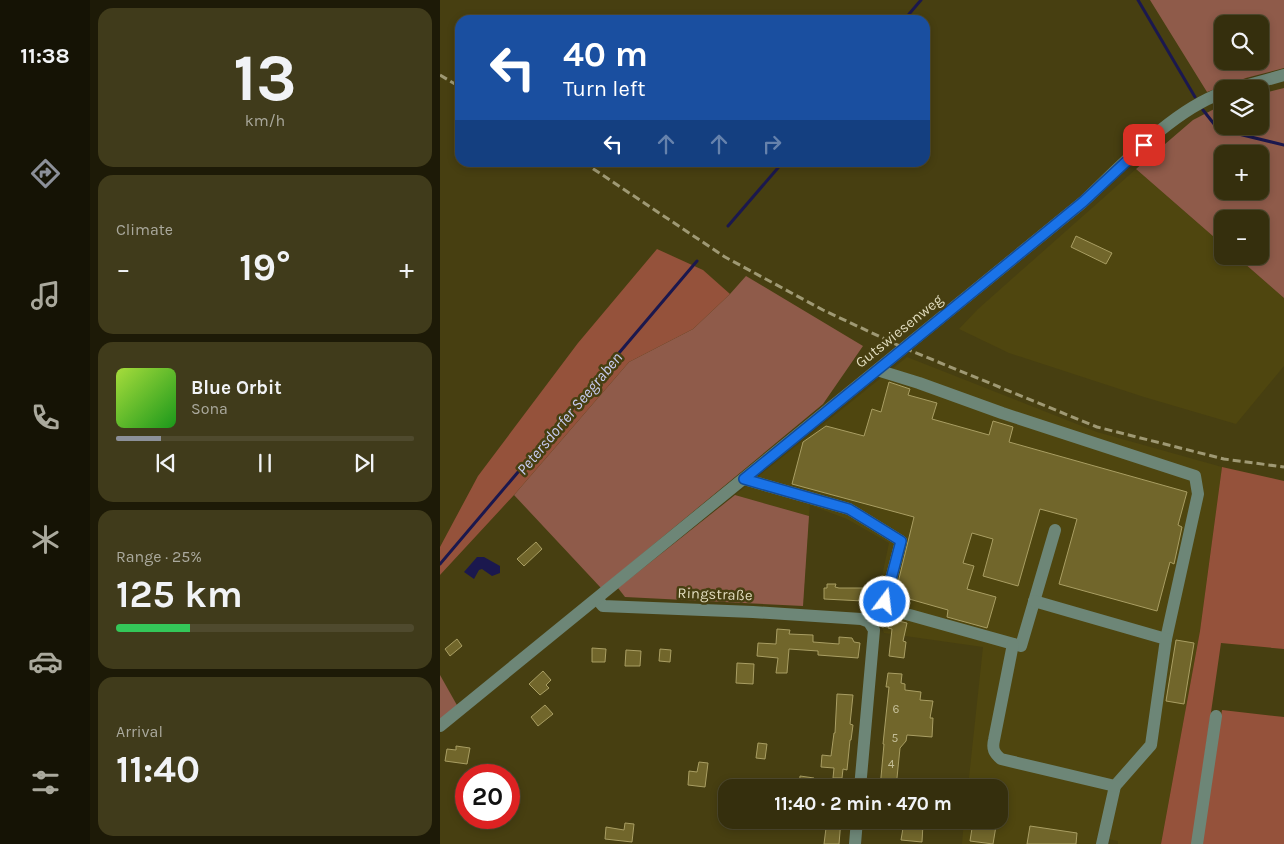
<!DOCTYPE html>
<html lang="en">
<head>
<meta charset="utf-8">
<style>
	:root { --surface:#352f0d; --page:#403b1b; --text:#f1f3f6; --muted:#aaa99d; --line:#4f4a2e; --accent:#8c9099 }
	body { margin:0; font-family:Karla,sans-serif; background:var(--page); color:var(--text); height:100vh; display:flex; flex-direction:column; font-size:19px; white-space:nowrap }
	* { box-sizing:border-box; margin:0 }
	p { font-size:16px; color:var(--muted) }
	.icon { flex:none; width:28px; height:28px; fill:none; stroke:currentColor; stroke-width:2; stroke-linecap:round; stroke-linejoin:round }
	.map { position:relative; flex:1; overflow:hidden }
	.details { display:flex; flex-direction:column; gap:8px; padding:8px; background:#1d1a07; width:350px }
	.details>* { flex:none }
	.banner { position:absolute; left:15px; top:15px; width:475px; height:152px; border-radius:15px; box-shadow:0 2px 8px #0003,0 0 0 1px var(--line); background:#1a4fa0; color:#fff; overflow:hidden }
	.buttons { position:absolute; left:774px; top:15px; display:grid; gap:10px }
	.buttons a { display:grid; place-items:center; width:55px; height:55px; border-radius:10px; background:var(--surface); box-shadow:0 2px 8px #0003,0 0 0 1px var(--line); font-size:25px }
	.speed { position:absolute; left:15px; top:764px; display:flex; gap:10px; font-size:25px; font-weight:700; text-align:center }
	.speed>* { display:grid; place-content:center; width:65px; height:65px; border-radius:50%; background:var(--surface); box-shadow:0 2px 8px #0003,0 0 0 1px var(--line); line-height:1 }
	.speed .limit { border:8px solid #d22; background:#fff; color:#111 }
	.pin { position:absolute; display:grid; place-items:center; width:42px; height:42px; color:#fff; margin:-21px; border-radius:10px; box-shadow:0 2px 8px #0006 }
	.me { position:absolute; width:55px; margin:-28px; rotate:15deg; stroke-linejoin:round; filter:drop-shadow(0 0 4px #0008) }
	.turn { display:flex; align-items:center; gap:18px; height:105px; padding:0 25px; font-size:22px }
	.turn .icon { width:65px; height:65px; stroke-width:2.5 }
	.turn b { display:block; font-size:35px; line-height:42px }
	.lanes { display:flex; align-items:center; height:48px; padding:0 25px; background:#0003; justify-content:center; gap:25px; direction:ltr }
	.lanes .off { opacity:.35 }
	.big { font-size:38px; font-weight:700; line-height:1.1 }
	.details .tile { flex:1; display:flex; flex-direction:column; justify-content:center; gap:8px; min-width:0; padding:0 18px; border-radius:15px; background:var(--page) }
	.details .dial { align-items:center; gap:0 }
	.dial b { font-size:65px; line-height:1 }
	.song { display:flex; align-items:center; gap:15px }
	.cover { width:60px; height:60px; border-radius:8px; background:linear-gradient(135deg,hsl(80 70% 55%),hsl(120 70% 35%)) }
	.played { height:5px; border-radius:2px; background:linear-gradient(90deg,var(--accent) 15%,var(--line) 15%) }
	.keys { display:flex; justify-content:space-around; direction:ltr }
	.heat { display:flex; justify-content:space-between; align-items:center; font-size:28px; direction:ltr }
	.charge { height:8px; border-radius:4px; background:linear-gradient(90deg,#34c759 25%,var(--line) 0) }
	.trip { position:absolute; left:278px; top:779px; width:290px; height:50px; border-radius:15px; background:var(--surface); box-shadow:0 2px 8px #0003,0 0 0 1px var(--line); font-weight:700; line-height:50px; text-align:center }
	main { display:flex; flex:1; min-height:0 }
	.menu { display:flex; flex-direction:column; width:90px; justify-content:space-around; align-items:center; background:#151305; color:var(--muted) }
	.menu .icon { width:35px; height:35px }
	.menu .on { color:var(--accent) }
	.menu b { font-size:22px; color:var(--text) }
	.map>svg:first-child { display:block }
	.built { fill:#4f460f }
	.green { fill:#8f5b4a; fill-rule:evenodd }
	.forest { fill:#95523b }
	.water { fill:#1b184e }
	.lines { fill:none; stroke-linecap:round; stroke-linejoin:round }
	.stream { stroke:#1b184e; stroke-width:3 }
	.building { fill:#71662b; stroke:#a99e63 }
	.minor { stroke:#6d8677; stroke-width:12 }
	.rail { stroke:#9f9974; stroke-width:3; stroke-dasharray:8 4; stroke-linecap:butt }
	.route-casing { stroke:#114b97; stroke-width:12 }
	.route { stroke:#1a73e8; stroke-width:9 }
	.labels { text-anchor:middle; stroke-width:5; stroke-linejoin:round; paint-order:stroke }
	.number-label { font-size:12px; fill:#c4be98 }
	.street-label { font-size:15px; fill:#e0dbbd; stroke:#473f11 }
	.water-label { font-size:16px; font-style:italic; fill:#c6cbef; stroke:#473f11 }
</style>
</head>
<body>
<main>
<nav class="menu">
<b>11:38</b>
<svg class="icon on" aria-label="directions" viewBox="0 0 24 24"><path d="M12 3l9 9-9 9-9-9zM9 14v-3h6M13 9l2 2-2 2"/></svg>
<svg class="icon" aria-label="music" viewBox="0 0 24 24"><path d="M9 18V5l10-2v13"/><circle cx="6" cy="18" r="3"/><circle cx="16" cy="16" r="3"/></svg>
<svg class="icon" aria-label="phone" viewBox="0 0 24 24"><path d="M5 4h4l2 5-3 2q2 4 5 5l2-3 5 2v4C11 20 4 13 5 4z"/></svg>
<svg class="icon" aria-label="climate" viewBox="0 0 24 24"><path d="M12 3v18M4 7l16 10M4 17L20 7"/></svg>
<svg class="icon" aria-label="car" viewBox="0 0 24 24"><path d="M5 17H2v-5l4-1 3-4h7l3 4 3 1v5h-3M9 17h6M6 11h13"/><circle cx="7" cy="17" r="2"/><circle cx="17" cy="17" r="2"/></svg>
<svg class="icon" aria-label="filters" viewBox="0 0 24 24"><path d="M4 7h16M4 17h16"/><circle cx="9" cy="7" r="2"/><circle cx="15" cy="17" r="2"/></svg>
</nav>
<section class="details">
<div class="tile dial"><b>13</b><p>km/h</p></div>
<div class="tile"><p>Climate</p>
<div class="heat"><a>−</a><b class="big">19°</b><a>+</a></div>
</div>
<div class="tile">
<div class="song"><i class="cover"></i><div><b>Blue Orbit</b><p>Sona</p></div></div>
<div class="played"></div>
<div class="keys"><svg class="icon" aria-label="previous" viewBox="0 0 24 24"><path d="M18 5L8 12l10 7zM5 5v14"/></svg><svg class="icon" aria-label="pause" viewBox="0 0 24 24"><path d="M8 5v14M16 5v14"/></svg><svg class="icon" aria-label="next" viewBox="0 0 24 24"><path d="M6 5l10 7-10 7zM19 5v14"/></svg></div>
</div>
<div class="tile"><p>Range · 25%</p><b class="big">125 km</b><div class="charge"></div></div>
<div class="tile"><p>Arrival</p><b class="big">11:40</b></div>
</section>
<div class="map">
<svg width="844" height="844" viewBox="0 0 844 844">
	<rect width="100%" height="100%" fill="#473f11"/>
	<!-- built -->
	<g class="built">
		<path d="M696 169 782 244V256H796L844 298V366L796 424 704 397 569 353 519 329 538 309Z"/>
		<path d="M467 357 657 432 782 467 760 631 721 844H678V841L657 837 656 844H522L524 820H559V788L528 787 543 647 444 633 435 609 449 543 407 519 370 505 369 516 295 495Z"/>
	</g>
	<!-- green -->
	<g class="green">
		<path d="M710 0H844V68L806 78 767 92ZM782 24H820V61H782Z"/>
		<path d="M844 88V298L796 256H820V219H782V244L696 169 753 120 782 105V126H820V94ZM782 154H820V191H782Z"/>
		<path d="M306 276 423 346 383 404 161 588 74 495 189 362 253 329 290 294Z"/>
		<path d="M295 495 369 516 363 606 185 597 178 588Z"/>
		<path d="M0 675 18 707 0 721Z"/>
	</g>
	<!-- forest -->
	<g class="forest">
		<path d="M217 249 263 270 290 294 253 329 189 362 74 495 0 575V547L38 476 138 343Z"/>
		<path d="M782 467 844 481V649L781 643 752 844H721L760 631Z"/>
		<path d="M782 710 844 717V844H762Z"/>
	</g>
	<!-- water -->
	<path class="water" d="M37 557H44L60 566V573L52 576 42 569 39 570 34 579 24 572Z"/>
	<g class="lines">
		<!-- stream -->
		<g class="stream">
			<path d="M698 0 755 97"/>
			<path d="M464 20 481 0"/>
			<path d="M763 110 778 129 844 145"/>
			<path d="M288 226 343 162"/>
			<path d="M0 564 257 261"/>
		</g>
	</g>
	<!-- building -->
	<g class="building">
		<path d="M636 236 672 253 666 264 631 247Z"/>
		<path d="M449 382 470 389 468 395 497 403 492 419 549 435 553 421 573 427 569 442 747 492 738 525 742 527 734 564 730 562 717 611 619 584 637 519 600 509 578 586 543 576 553 539 532 533 523 563 534 566 527 589 556 597 547 628 507 617 508 610 455 595 474 517 352 484 363 442 386 426 424 436 432 409 441 412Z"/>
		<path d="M96 542 102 549 84 566 77 559Z"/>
		<path d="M387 584H396L395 587 399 588H424L423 601 384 599V588H387Z"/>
		<path d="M450 619 467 623 463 641 466 642 464 658 449 656 452 629 448 628Z"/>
		<path d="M337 629 350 630 349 634 373 635V642L399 644V637L412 638 414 642 420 643 418 658 378 655V651L349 649 347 673H336L338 658 317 656 318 643 336 644Z"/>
		<path d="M17 639 22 646 10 656 5 649Z"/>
		<path d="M736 640 754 643 744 704 726 701Z"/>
		<path d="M152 648 166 649 165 662H152Z"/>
		<path d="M220 649 231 650 230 662 219 661Z"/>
		<path d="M186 650 201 651 200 666H185Z"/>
		<path d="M297 663 314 664 313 684 296 683Z"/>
		<path d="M103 671 111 680 106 685 109 688 100 695 89 684Z"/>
		<path d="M448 673 462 674 461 683 465 684V690L481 692 480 700 493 701 490 718H493L492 737 467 735 466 741 460 748 456 788H440L444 744H443L449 687H446Z"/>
		<path d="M397 694 413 695 410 724 413 725 411 740H410L407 770 403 769 402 778H393L394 768 381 767 382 755 391 756 394 733H395Z"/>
		<path d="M105 705 113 714 98 726 91 717Z"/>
		<path d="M318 743 327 744 325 759 316 758Z"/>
		<path d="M16 746 30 748 27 764 5 761 7 749 16 750Z"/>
		<path d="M259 762 268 763 265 787 248 785 249 771 257 772Z"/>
		<path d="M360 776 374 778 373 788H359Z"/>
		<path d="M387 820H401L399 844H384Z"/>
		<path d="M533 822 556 826 553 844 530 841Z"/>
		<path d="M185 823 194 824 192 842 165 839 166 827 184 830Z"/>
		<path d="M474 823 483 824 482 842 461 840 463 828 474 829Z"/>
		<path d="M590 826 637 833 636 844H587Z"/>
	</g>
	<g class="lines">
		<!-- minor -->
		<g class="minor">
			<path d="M794 89 844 75"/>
			<path d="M437 370 479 383 562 413 755 476 758 494 726 639"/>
			<path d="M304 479 409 509 461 541 445 602 459 612 581 646 615 530"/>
			<path d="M157 599 163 606 313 612 421 619 429 622 434 630 420 788"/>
			<path d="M594 601 726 639 711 745 675 786 662 844"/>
			<path d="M573 644 554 740C552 749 554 753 561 759L675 786"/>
			<path d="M0 726 643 202C681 166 733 110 782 93"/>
			<path d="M415 844 417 820"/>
			<path d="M757 844 776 716"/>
		</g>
		<!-- rail -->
		<g class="rail">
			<path d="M0 75 20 87"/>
			<path d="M143 162 285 257 383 310 464 348 657 427 784 459 844 467"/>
		</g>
	</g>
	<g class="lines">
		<!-- route casing -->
		<g class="route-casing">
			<path id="route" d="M445 602 461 541 409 509 304 479 643 202 704 145"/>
		</g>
		<!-- route -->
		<use href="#route" class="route"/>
	</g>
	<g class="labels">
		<!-- number labels -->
		<g class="number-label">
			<text x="456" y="713">6</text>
			<text x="455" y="742">5</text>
			<text x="451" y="768">4</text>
		</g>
		<!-- street labels -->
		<g class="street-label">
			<text transform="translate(459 331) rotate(-39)" y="5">Gutswiesenweg</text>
			<text transform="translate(275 594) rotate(2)" y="5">Ringstraße</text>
		</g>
		<!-- water labels -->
		<g class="water-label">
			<text transform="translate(129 413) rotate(-50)" y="6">Petersdorfer Seegraben</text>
		</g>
	</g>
</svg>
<div class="buttons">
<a><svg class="icon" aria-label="search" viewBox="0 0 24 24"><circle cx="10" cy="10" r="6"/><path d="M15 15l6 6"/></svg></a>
<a><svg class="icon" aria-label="layers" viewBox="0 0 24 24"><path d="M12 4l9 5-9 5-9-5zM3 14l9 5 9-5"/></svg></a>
<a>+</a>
<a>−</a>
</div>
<div class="speed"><div class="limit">20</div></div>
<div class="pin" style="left:704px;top:145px;background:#d93025"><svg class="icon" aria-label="arrive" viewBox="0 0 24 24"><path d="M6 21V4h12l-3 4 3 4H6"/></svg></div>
<svg class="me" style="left:445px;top:602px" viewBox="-20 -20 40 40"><circle r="17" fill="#1a73e8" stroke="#fff" stroke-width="3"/><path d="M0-11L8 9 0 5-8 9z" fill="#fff"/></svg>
<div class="trip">11:40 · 2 min · 470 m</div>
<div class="banner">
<div class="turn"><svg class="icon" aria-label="left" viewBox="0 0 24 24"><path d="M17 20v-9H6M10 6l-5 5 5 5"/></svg><div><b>40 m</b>Turn left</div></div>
<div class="lanes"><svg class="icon" aria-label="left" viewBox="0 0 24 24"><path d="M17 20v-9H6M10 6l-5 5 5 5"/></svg><svg class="icon off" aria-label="ahead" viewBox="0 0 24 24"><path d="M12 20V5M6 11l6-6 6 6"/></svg><svg class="icon off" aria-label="ahead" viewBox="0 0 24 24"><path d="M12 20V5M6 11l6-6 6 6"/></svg><svg class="icon off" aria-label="right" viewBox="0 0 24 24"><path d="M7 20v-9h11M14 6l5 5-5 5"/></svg></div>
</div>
</div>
</main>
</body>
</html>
